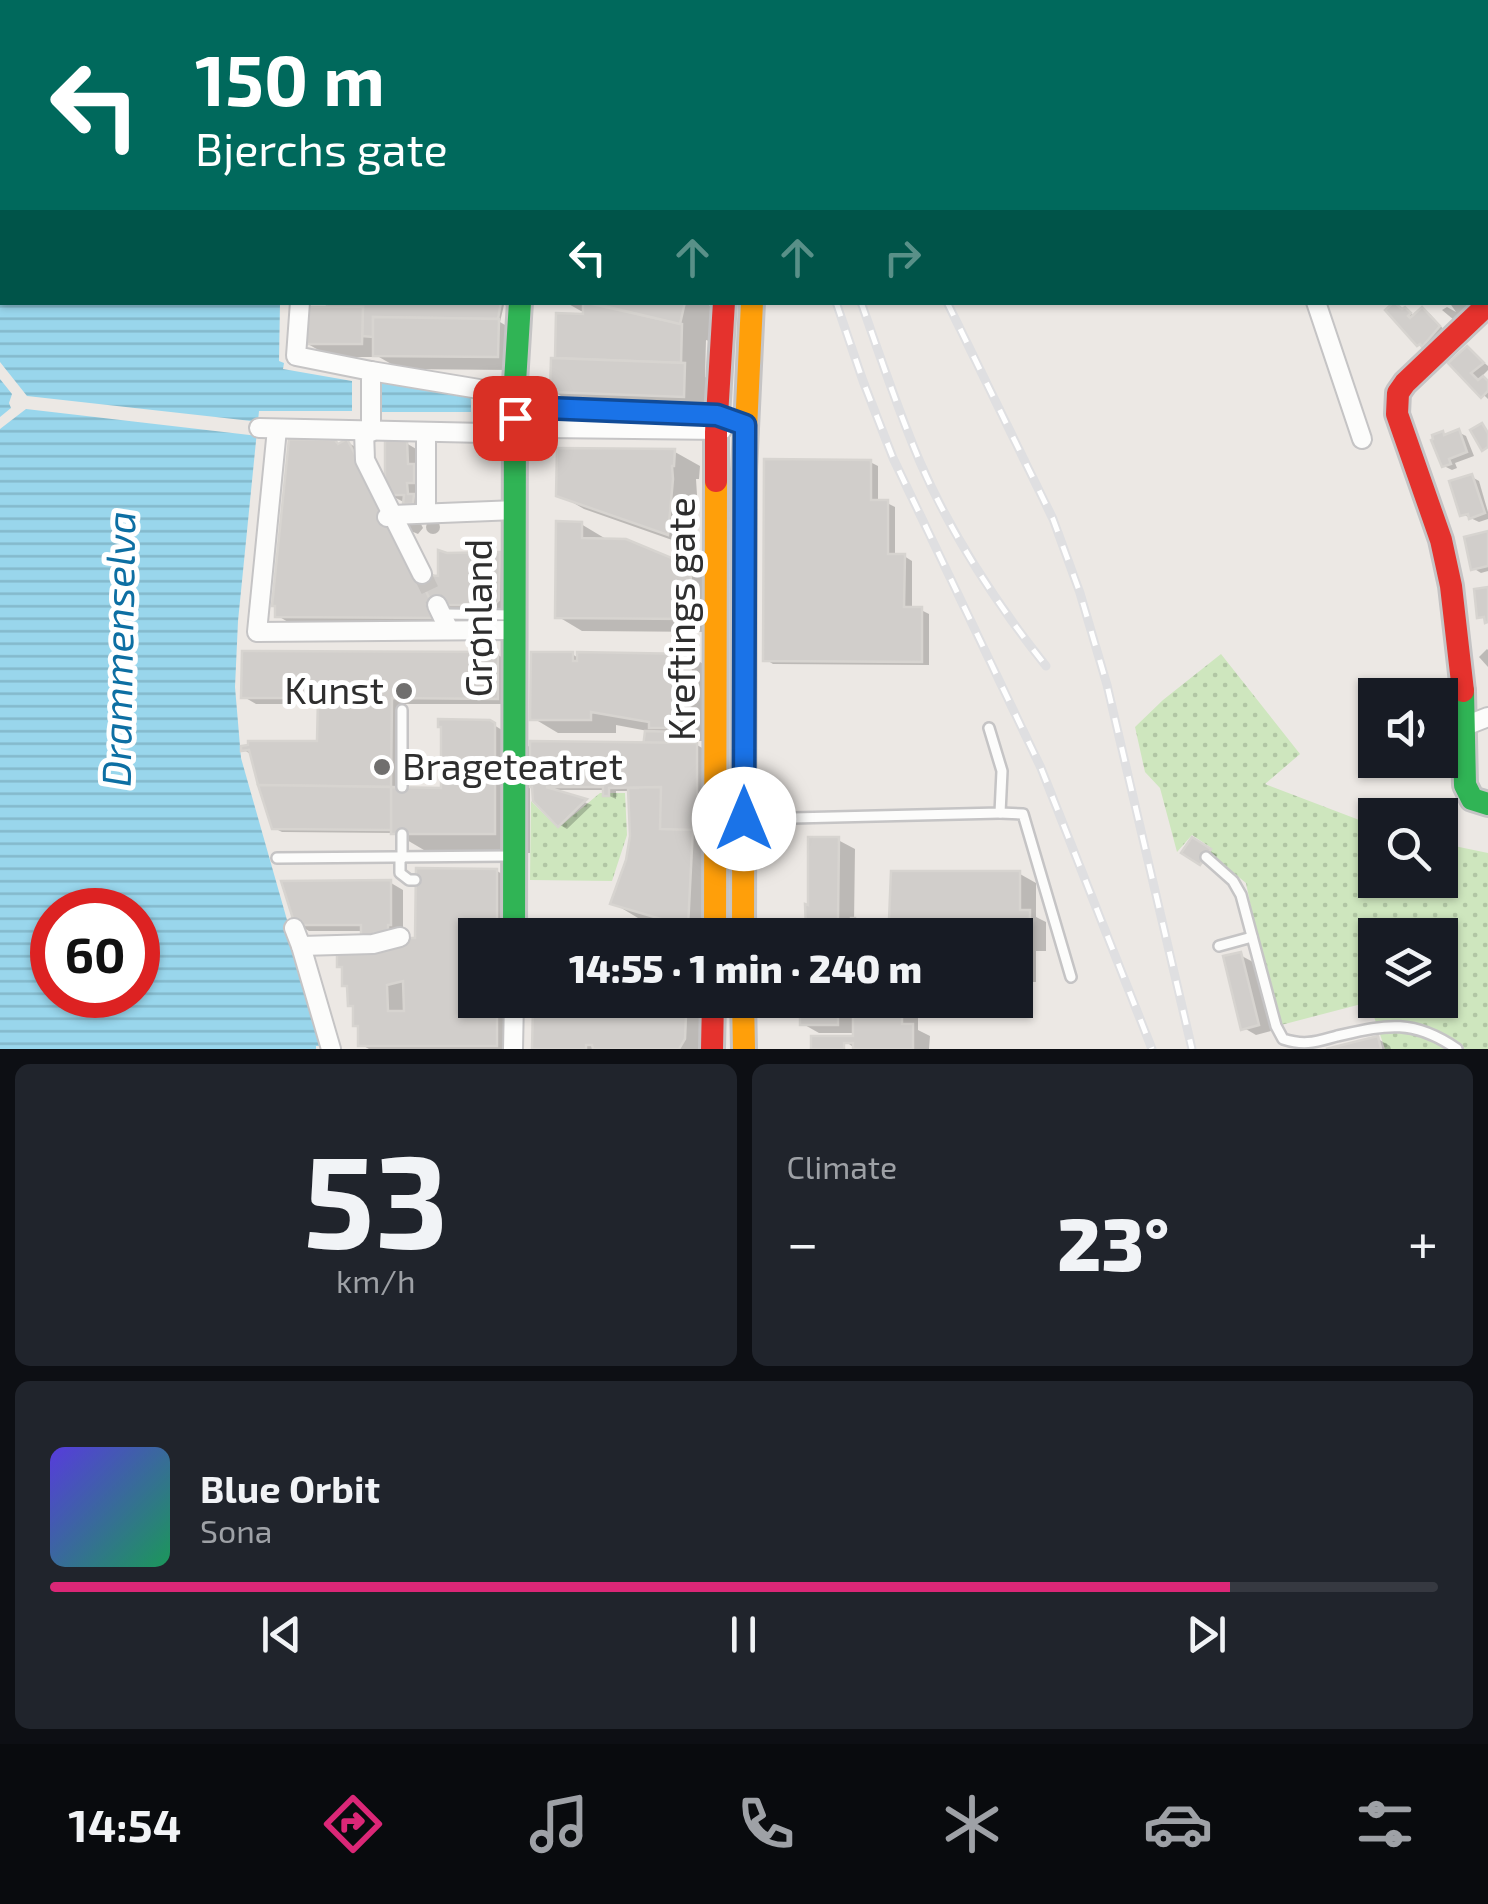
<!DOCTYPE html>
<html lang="en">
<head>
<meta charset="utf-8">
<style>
	:root { --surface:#171b24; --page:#20242c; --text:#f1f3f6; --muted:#9ea1a6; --line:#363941; --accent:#db2777 }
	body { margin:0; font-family:"Exo 2",sans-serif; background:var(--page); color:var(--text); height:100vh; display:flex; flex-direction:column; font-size:38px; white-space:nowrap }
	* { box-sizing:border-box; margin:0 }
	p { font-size:32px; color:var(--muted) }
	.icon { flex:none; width:55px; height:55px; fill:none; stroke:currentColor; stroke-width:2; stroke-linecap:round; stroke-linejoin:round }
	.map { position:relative; height:1049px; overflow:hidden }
	.details { display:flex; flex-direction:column; gap:15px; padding:15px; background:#0d0f14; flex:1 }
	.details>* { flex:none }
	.banner { position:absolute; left:0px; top:0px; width:1490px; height:305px; box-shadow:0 2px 8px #0004; background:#00695c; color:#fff; overflow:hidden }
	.fabs { position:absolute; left:1358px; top:678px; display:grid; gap:20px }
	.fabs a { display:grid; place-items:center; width:100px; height:100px; border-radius:0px; background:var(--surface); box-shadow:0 2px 8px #0004; font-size:50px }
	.speed { position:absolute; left:30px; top:888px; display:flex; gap:20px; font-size:50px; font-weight:700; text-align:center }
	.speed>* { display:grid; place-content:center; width:130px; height:130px; border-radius:50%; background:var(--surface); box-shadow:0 2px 8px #0004; line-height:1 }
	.speed .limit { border:15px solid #d22; background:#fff; color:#111 }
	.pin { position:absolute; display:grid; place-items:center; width:85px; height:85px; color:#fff; margin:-42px; border-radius:20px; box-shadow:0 5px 15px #0006 }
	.me { position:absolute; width:110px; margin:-55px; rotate:0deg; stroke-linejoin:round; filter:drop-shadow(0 0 8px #0008) }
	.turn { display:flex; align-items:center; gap:35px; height:210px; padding:0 30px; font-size:45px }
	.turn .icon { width:130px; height:130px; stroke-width:2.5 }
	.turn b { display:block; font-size:70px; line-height:85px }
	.lanes { display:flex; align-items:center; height:95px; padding:0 30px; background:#0003; justify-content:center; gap:50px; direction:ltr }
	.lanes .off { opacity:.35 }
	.big { font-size:75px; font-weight:800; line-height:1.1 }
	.details .widget { flex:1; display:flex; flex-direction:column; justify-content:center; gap:15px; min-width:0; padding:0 35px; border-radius:15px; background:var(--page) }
	.details .dial { align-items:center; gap:0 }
	.dial b { font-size:130px; line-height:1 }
	.song { display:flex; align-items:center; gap:30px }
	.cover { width:120px; height:120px; border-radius:15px; background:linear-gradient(135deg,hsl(250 70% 55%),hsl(150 70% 35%)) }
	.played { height:10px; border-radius:5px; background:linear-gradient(90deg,var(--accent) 85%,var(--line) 85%) }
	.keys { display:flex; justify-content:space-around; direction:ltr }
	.heat { display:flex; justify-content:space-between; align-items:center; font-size:55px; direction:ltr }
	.details .tiles { flex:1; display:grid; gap:15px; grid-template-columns:1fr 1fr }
	.widget:last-child { grid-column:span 2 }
	.trip { position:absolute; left:458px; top:918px; width:575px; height:100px; border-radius:0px; background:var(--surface); box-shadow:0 2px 8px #0004; font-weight:800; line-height:100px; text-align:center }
	.dock { display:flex; height:160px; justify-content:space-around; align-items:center; background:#090b0e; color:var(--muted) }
	.dock .icon { width:70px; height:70px }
	.dock .selected { color:var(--accent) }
	.dock b { font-size:45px; color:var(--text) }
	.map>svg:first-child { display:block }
	.park { fill:url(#park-dots); fill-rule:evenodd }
	.water { fill:url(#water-rules); fill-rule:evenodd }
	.pier { fill:#ece8e4 }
	.shadow { fill:#0003 }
	.building { fill:#d1cecb; stroke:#d7d4d0; stroke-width:2.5; fill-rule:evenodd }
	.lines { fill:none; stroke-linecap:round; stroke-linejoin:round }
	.street-tunnel { stroke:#c6c3c0; stroke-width:18; stroke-dasharray:18 9; stroke-linecap:butt }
	.primary-tunnel { stroke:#c6c3c0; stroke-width:28; stroke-dasharray:28 14; stroke-linecap:butt }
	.lane-casing { stroke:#c5c4c5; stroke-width:14 }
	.street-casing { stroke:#c5c4c5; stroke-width:22 }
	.fast-casing { stroke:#c5c4c5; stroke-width:28 }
	.slow-casing { stroke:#c5c4c5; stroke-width:28 }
	.jam-casing { stroke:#c5c4c5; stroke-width:28 }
	.lane { stroke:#fcfcfb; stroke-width:9 }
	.street { stroke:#fcfcfb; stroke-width:18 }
	.fast { stroke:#30b455; stroke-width:22 }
	.slow { stroke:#ff9f0a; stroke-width:22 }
	.jam { stroke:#e5322d; stroke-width:22 }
	.rail-casing { stroke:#dfdfe1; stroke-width:9 }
	.rail { stroke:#fff; stroke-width:5; stroke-dasharray:15; stroke-linecap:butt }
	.route-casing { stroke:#114b97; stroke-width:25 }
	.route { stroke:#1a73e8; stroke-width:18 }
	.poi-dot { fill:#706f6e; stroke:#fff; stroke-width:4 }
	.labels { text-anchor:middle; stroke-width:10; stroke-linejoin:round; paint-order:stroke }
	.street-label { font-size:38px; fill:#2e2e2e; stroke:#fff }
	.poi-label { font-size:38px; fill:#2e2e2e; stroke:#fff; text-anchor:end }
	.water-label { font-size:40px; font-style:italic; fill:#0d6fa3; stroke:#fff }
</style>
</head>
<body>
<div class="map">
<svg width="1488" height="1049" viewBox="0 0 1488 1049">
	<defs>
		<pattern id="park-dots" width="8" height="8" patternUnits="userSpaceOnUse" patternTransform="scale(2.5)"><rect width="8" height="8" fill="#cee6be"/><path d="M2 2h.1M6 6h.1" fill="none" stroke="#b1c6a4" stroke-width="1.8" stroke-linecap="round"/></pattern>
		<pattern id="water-rules" width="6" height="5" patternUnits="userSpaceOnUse" patternTransform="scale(2.5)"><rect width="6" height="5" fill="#99d6ec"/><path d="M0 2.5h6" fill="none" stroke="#84b8cb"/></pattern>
	</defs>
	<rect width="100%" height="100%" fill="#ece8e4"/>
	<!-- park -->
	<g class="park">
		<path d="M1221 654 1300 754 1265 784 1375 826V880H1440V843L1488 853V1049H1385L1369 1002 1281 1025 1258 941 1246 883 1208 852 1210 847 1192 835 1177 852 1160 788 1145 772 1135 727 1163 700ZM1375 935H1440V1000H1375Z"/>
		<path d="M600 793H625L627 835 612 881 530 880 531 801 558 828Z"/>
	</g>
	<!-- water -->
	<g class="water">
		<path d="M0 0H321L320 2H2V302L280 303 279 361 284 363 283 369 352 381V411H259L238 621 235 687 241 758 312 1008 321 1046H316V1049H0ZM52 910H138V995H52Z"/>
		<path d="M377 382 471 398V412H376Z"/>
	</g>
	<!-- pier -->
	<path class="pier" d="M0 362 27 396 260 422 258 436 26 409 0 429V417L11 408 9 403 12 394 0 379Z"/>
	<!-- shadow -->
	<g class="shadow">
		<path d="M441 0H467V2Z"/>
		<path d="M485 0H557L556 2H489Z"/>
		<path d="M1088 0H1141V2H1089Z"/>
		<path d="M1284 0H1318L1322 2H1281Z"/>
		<path d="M330 302H534L532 311 504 305 500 322 523 336V370L400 369 379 357H331L306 343 336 310Z"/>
		<path d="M565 302H704L722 313 715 343 706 340 705 377 720 386 719 416 588 411 552 391 558 361 559 315 593 314 581 311Z"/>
		<path d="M1449 302H1483L1454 320 1442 310 1447 307 1456 312Z"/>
		<path d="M1395 305 1415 316 1422 310 1430 314 1446 332 1427 348 1419 344Z"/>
		<path d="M1468 349 1488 366V370L1481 377 1488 381V399L1452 364Z"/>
		<path d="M1458 432 1466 436 1474 456 1455 463 1457 468 1452 470 1444 466 1443 434 1447 436Z"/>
		<path d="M347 442 372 457 387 486 406 443 423 453V512L392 496 407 523 412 520 421 524 423 528 418 534 411 531 435 578 499 555 511 562 507 611 452 610 463 631H303L278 616 340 446Z"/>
		<path d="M675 452 700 466 699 479H696L697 495 692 547 584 509 558 494Z"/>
		<path d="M870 462 878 466V503H887L895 507V556H904L912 561V610H921L929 614V665L773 664 765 659Z"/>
		<path d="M1472 477 1479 481 1488 512V519L1479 522 1462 514Z"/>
		<circle cx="433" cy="527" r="7"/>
		<path d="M581 524 606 539 690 568 716 583 715 632 582 631 557 616Z"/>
		<path d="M1488 534V571L1481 573 1473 568Z"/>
		<path d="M1487 649 1488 650V667L1479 657Z"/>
		<path d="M572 654 580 659 690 656 715 671 714 741H690L704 749 712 935H699L638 918 613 903 628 860 632 837 631 791H616V799L605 794 606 790H552L592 805 567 829 560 825 534 784H530V853H429L395 833 282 832 274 828 252 755 244 750 320 743V704H256L244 697 498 655 510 662V704H403V789L443 790 489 722 533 749 646 745 648 731 616 725V733H558L533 718Z"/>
		<path d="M838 840 855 849 854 923H892L1020 874 1036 883V917L1046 922V951H1036V982H1015V935H803L808 933Z"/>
		<path d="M1193 840 1217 855 1209 867 1185 853Z"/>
		<path d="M497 871 522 886V935H475V1000H522L521 1049H369L360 1044V1027L355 1008 350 1005V988L344 985V968L339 965 417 941Z"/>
		<path d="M391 883 403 890V931L375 941 363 931H309L297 924Z"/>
		<path d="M653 927 665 935H531Z"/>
		<path d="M1240 955 1253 962 1271 1031 1256 1035 1244 1028Z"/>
		<path d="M552 1000H711L710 1049H534Z"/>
		<path d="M803 1000H930V1011H918V1030L930 1036 929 1049H856L842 1039H856V1033H819L803 1024Z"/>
		<path d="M1378 1039 1390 1046 1391 1049H1337Z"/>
	</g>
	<!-- building -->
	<g class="building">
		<path d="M327 302H501L498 319 373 317V337L362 336 363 307H327Z"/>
		<path d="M583 302 682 324 681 363 555 358 556 313 583 314Z"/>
		<path d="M587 302H685L680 324Z"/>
		<path d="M1394 302 1402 309 1405 307 1411 313 1408 316 1410 318 1422 307 1440 326 1422 347 1420 344 1417 346 1385 310Z"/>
		<path d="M303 307H363L362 344H303Z"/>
		<path d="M373 317 499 319 498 357 373 356Z"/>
		<path d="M1467 346 1484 363 1471 373 1478 380 1483 376 1488 381V391L1481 398 1448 363Z"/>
		<path d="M551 358 685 363 684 397 550 392Z"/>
		<path d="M1482 423 1488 433V447L1482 451 1470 430Z"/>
		<path d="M1459 429 1467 452 1449 459 1451 464 1442 467 1431 440 1433 439 1432 435 1443 431 1444 435Z"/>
		<path d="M289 439 335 440 338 444 347 439 440 618 275 617V606H272Z"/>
		<path d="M385 440H407L408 464H414V483H407L408 494H414L413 504H403L404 495H385Z"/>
		<path d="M557 448 675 449 674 466H672L673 479 668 535 556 496Z"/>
		<path d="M764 459 871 460V500H888V554H905L904 607H922V662L763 661Z"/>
		<path d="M1472 474 1485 513 1469 519 1468 514 1460 516 1449 481Z"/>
		<path d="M556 521 582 522V538L626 539 691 566 690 619 555 618Z"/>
		<path d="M1488 531V566L1471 570 1464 537Z"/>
		<path d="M438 550 447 553 500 552 499 600 494 605H433L417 574 438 576Z"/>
		<path d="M1488 587V622L1485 623 1484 617 1477 618 1474 589Z"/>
		<path d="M242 651 498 652V699L392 698 391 787 258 785 249 750 241 751V746L248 745V741H317L318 698H241Z"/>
		<path d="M531 652H573V661H577V652L691 654 690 728H649V722L591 712V720H530Z"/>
		<path d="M438 719 490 720 495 723V834H391V787L441 788V727H438Z"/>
		<path d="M645 731 679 732 681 787 695 788 688 927 610 904 626 860 630 836 628 788H638Z"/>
		<path d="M530 741 697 743V830L660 829 661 787 609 788V796H603V787H546L587 799 558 827 533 801 532 787H530Z"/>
		<path d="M258 785 391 787V830L272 829Z"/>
		<path d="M808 837H839L838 920H851V918H855V921L889 920 891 871H1020V910H1030V942L1020 943V974H1015V935H800V931H806L805 904 808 905Z"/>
		<path d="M1192 837 1211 849 1200 865 1181 853Z"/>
		<path d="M416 868 497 869V935H475V1000H497V1046H358V1026H353V1006H348L347 986H342V967H337V950H387L386 944 404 938H415ZM403 981 404 1011H388L387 985Z"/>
		<path d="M391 880V925H388V933H374V936H361V925H295L281 881Z"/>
		<rect x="529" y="924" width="125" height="11"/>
		<path d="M1241 952 1259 1025 1241 1030 1223 956Z"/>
		<path d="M546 1000H686V1009H678V1015H686L685 1039 679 1049H593L592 1045H586V1049H532L533 1006Z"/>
		<path d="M800 1000H914V1003H902V1024H913V1049H853V1043H844V1049H811V1036H853V1001H838V1025H800Z"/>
		<path d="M1378 1036 1381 1049H1326Z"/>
	</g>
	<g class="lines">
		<!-- street-tunnel -->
		<path class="street-tunnel" d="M422 574 437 605"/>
		<!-- primary-tunnel -->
		<g class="primary-tunnel">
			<path d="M781 2 782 0"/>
			<path d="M805 2 806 0"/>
		</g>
		<!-- lane casing -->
		<g class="lane-casing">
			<g id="lane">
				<path d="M424 0 437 2"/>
				<path d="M549 2V0"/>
				<path d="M446 614 511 615"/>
				<path d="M402 710V787"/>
				<path d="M1000 813 1023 814 1071 977"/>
				<path d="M749 819 1000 813 1002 771 989 728"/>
				<path d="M1206 857 1233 881 1241 895 1276 1026 1283 1039C1305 1046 1315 1042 1337 1036 1386 1025 1412 1018 1457 1049"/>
				<path d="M277 858 509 856"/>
				<path d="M400 858V873L409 880H415"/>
				<path d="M402 858V834"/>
				<path d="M1219 946 1252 937"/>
			</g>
		</g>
		<!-- street casing -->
		<g class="street-casing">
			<g id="street">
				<path d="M1213 0 1214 2"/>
				<path d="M1258 0 1259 2"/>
				<path d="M589 2V0"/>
				<path d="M1439 2 1442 0"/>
				<path d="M1488 245V246"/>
				<path d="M300 302 296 356 371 371V432"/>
				<path d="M1316 302 1362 439"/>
				<path d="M515 418 536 409 546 408 717 415 745 425"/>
				<path d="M515 418 545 428 722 430"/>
				<path d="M259 428 485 433V390L371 371"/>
				<path d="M277 429 257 632 514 630"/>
				<path d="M364 431 365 460 422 574"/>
				<path d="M426 432V513"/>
				<path d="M387 517 392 515 515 510"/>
				<path d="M437 605 449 630"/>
				<path d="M1465 726 1488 717"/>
				<path d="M294 928 301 946 331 1049"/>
				<path d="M301 946 373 944 400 937"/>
				<path d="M513 1049 514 1000"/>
			</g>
		</g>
		<!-- fast casing -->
		<g class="fast-casing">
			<g id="fast">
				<path d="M1463 691 1465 785 1472 799 1488 804"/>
				<path d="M514 935 515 382 520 302"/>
			</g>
		</g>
		<!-- slow casing -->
		<g class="slow-casing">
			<g id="slow">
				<path d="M715 935 716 481"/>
				<path d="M743 935 744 471 752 302"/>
				<path d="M743 1000 744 1049"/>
			</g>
		</g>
		<!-- jam casing -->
		<g class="jam-casing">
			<g id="jam">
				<path d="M716 481V432L724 302"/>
				<path d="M1463 691 1451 586 1441 540 1397 414 1398 393 1405 383 1488 304"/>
				<path d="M712 1049 713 1000"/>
			</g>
		</g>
		<!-- lane -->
		<use href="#lane" class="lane"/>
		<!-- street -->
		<use href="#street" class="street"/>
		<!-- fast -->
		<use href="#fast" class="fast"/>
		<!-- slow -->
		<use href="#slow" class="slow"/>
		<!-- jam -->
		<use href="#jam" class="jam"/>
		<!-- rail casing -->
		<g class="rail-casing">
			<g id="rail">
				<path d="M731 0 732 2"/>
				<path d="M751 0 752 2"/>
				<path d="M799 0 800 2"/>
				<path d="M836 302 863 381 893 458 1041 768 1152 1049"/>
				<path d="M861 302C880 356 898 410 920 462 952 536 996 603 1046 666"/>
				<path d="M947 302 1053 519 1080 593 1107 685 1192 1049"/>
			</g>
		</g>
		<!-- rail -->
		<use href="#rail" class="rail"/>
	</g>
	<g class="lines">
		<!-- route casing -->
		<g class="route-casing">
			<path id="route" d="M515 418 536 408H546L717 415 745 425 744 819"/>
		</g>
		<!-- route -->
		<use href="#route" class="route"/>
	</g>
	<!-- markers -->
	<g class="poi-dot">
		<circle cx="404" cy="691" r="10"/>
		<circle cx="382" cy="767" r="10"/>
	</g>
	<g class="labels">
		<!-- street labels -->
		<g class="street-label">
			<text transform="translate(479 618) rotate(-90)" y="13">Grønland</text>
			<text transform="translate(682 619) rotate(-90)" y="13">Kreftings gate</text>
		</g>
		<!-- poi labels -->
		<g class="poi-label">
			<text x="384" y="704">Kunst</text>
			<text x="402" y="780" text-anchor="start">Brageteatret</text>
		</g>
		<!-- water labels -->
		<g class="water-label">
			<text transform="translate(119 649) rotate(-89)" y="14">Drammenselva</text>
		</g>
	</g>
</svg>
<div class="fabs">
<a><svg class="icon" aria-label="sound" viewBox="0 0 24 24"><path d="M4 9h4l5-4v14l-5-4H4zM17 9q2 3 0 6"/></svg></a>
<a><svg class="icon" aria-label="search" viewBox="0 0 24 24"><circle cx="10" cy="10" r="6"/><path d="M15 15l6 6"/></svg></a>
<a><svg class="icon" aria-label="layers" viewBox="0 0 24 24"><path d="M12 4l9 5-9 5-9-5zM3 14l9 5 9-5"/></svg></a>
</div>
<div class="speed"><div class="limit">60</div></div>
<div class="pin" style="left:515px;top:418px;background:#d93025"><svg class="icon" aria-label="arrive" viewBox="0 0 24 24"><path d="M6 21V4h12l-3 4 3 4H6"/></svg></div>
<svg class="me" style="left:744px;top:819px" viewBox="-20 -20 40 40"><circle r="19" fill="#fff"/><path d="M0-13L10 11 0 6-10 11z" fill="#1a73e8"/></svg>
<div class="trip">14:55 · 1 min · 240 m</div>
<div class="banner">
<div class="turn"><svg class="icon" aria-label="left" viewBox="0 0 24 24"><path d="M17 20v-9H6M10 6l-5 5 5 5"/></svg><div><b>150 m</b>Bjerchs gate</div></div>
<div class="lanes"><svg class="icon" aria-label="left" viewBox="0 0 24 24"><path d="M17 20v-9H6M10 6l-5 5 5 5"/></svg><svg class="icon off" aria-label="ahead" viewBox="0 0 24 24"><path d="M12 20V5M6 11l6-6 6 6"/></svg><svg class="icon off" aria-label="ahead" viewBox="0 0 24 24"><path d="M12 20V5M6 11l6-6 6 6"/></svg><svg class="icon off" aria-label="right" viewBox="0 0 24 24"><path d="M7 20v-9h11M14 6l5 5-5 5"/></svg></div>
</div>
</div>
<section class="details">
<div class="tiles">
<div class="widget dial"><b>53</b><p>km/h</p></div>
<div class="widget"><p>Climate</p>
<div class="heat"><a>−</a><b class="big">23°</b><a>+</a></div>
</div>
<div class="widget">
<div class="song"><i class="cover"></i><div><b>Blue Orbit</b><p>Sona</p></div></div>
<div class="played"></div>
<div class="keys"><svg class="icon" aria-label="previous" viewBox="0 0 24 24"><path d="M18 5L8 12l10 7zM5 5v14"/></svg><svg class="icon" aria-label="pause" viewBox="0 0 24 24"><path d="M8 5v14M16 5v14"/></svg><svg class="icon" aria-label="next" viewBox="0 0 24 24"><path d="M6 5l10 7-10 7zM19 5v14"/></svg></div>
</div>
</div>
</section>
<nav class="dock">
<b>14:54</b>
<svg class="icon selected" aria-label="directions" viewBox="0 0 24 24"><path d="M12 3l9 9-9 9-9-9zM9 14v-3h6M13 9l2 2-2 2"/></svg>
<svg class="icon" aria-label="music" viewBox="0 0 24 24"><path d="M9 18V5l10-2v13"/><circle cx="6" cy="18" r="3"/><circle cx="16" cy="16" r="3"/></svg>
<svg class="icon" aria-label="phone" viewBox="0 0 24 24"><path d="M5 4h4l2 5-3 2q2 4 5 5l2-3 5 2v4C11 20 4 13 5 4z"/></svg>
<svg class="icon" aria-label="climate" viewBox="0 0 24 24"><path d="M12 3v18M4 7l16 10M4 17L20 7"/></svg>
<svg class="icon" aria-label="car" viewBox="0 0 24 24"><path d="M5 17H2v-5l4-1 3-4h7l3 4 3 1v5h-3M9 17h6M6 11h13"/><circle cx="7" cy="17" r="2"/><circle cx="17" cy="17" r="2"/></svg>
<svg class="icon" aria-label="filters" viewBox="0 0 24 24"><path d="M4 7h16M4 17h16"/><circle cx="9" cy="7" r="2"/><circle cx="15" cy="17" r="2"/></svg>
</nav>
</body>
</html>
